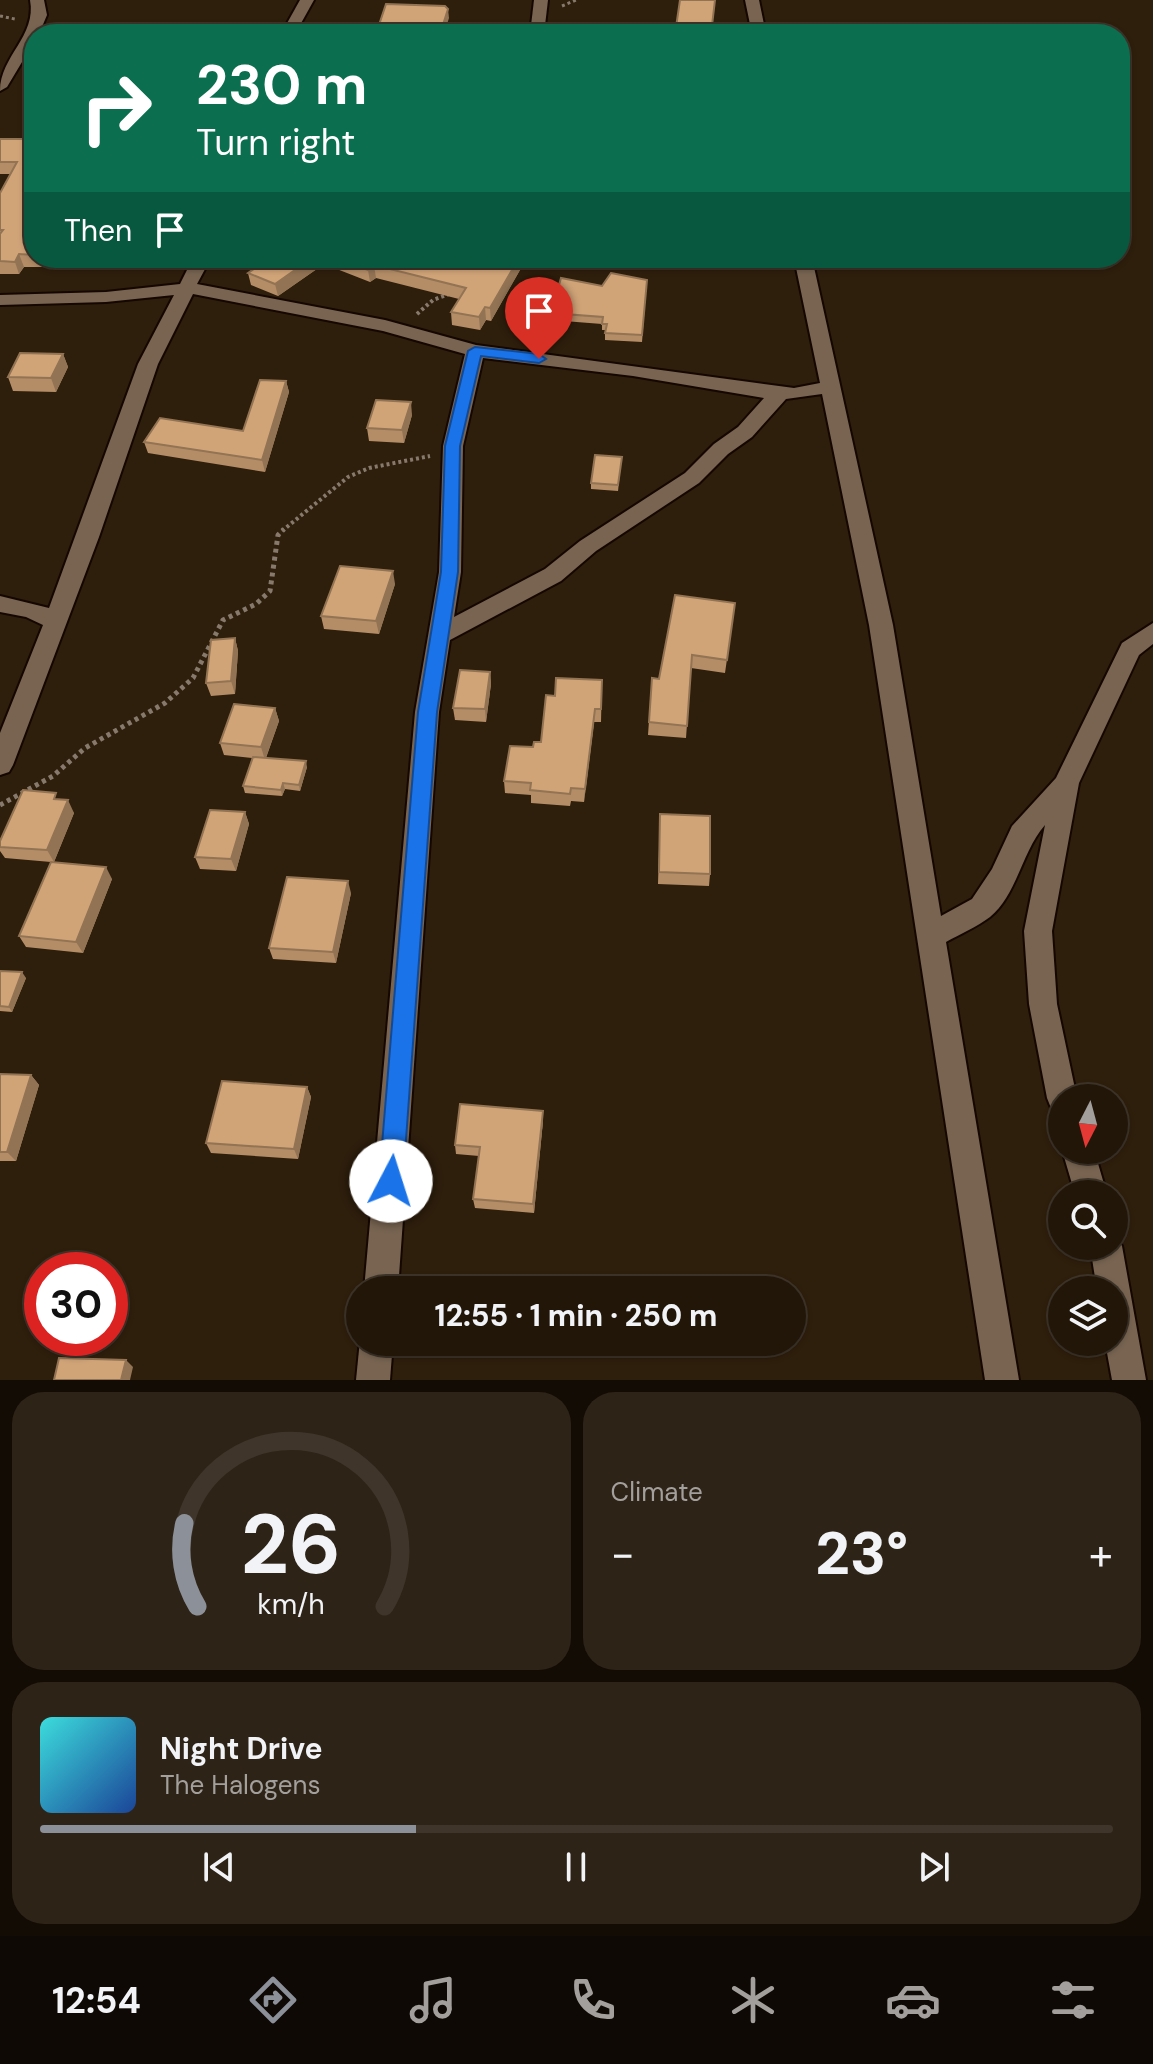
<!DOCTYPE html>
<html lang="en">
<head>
<meta charset="utf-8">
<style>
	:root { --surface:#221609; --page:#2e2317; --text:#f1f3f6; --muted:#a29f9c; --line:#3f352a; --accent:#8c9099 }
	body { margin:0; font-family:"DM Sans",sans-serif; background:var(--page); color:var(--text); height:100vh; display:flex; flex-direction:column; font-size:30px; white-space:nowrap }
	* { box-sizing:border-box; margin:0 }
	p { font-size:26px; color:var(--muted) }
	.icon { flex:none; width:44px; height:44px; fill:none; stroke:currentColor; stroke-width:2; stroke-linecap:round; stroke-linejoin:round }
	.map { position:relative; height:1380px; overflow:hidden }
	.details { display:flex; flex-direction:column; gap:12px; padding:12px; background:#130c05; flex:1 }
	.details>* { flex:none }
	.top-card { position:absolute; left:24px; top:24px; width:1106px; height:244px; border-radius:32px; box-shadow:0 2px 6px #0004,0 0 0 2px var(--line); background:#0b6e4f; color:#fff; overflow:hidden }
	.needle { width:52px; rotate:186deg }
	.buttons { position:absolute; left:1048px; top:1084px; display:grid; gap:16px }
	.buttons a { display:grid; place-items:center; width:80px; height:80px; border-radius:50%; background:var(--surface); box-shadow:0 2px 6px #0004,0 0 0 2px var(--line); font-size:40px }
	.speed { position:absolute; left:24px; top:1252px; display:flex; gap:16px; font-size:40px; font-weight:700; text-align:center }
	.speed>* { display:grid; place-content:center; width:104px; height:104px; border-radius:50%; background:var(--surface); box-shadow:0 2px 6px #0004,0 0 0 2px var(--line); line-height:1 }
	.speed .limit { border:12px solid #d22; background:#fff; color:#111 }
	.pin { position:absolute; display:grid; place-items:center; width:68px; height:68px; color:#fff; margin:-82px -34px; border-radius:50% 50% 50% 0; rotate:-45deg; box-shadow:0 0 8px #0007 }
	.pin .icon { rotate:45deg }
	.me { position:absolute; width:88px; margin:-44px; rotate:5deg; stroke-linejoin:round; filter:drop-shadow(0 0 6px #0008) }
	.turn { display:flex; align-items:center; gap:28px; height:168px; padding:0 40px; font-size:36px }
	.turn .icon { width:104px; height:104px; stroke-width:2.5 }
	.turn b { display:block; font-size:56px; line-height:68px }
	.then { display:flex; align-items:center; height:76px; padding:0 40px; background:#0003; gap:16px; font-size:30px }
	.big { font-size:60px; font-weight:800; line-height:1.1 }
	.details .tile { flex:1; display:flex; flex-direction:column; justify-content:center; gap:12px; min-width:0; padding:0 28px; border-radius:32px; background:var(--page) }
	.details .dial { align-items:center; gap:0 }
	.dial svg { height:208px; overflow:visible; fill:none; stroke:var(--line); stroke-width:7; stroke-linecap:round; text-anchor:middle }
	.dial text { fill:var(--text); stroke:none }
	.song { display:flex; align-items:center; gap:24px }
	.cover { width:96px; height:96px; border-radius:12px; background:linear-gradient(135deg,hsl(180 70% 55%),hsl(220 70% 35%)) }
	.played { height:8px; border-radius:4px; background:linear-gradient(90deg,var(--accent) 35%,var(--line) 35%) }
	.keys { display:flex; justify-content:space-around; direction:ltr }
	.heat { display:flex; justify-content:space-between; align-items:center; font-size:44px; direction:ltr }
	.details .tiles { flex:1; display:grid; gap:12px; grid-template-columns:1fr 1fr }
	.tile:last-child { grid-column:span 2 }
	.trip { position:absolute; left:346px; top:1276px; width:460px; height:80px; border-radius:40px; background:var(--surface); box-shadow:0 2px 6px #0004,0 0 0 2px var(--line); font-weight:800; line-height:80px; text-align:center }
	.dock { display:flex; height:128px; justify-content:space-around; align-items:center; background:#0e0904; color:var(--muted) }
	.dock .icon { width:56px; height:56px }
	.dock .on { color:var(--accent) }
	.dock b { font-size:36px; color:var(--text) }
	.map>svg:first-child { display:block }
	.lines { fill:none; stroke-linecap:round; stroke-linejoin:round }
	.street-casing { stroke:#150700; stroke-width:4 }
	.path-far2 { stroke:#87796b; stroke-width:3; stroke-dasharray:3 3; stroke-linecap:butt }
	.path-far1 { stroke:#87796b; stroke-width:4; stroke-dasharray:3 3; stroke-linecap:butt }
	.path { stroke:#87796b; stroke-width:5; stroke-dasharray:4 4; stroke-linecap:butt }
	.street { fill:#786451; fill-rule:evenodd }
	.wall { fill:#b48d67 }
	.shaded-wall { fill:#927354 }
	.building { fill:#d1a478; stroke:#927354; stroke-width:2 }
	.route { fill:#1a73e8; stroke:#114b97; stroke-width:2 }
</style>
</head>
<body>
<div class="map">
<svg width="1153" height="1380" viewBox="0 0 1153 1380">
	<rect width="100%" height="100%" fill="#2e1e0c"/>
	<g class="lines">
		<!-- street casing -->
		<g class="street-casing">
			<g id="street">
				<path d="M30 0H44L47 15 39 34H34V42L7 87 0 91C0 56 37 36 30 0Z"/>
				<path d="M300 0H314L295 34H281Z"/>
				<path d="M534 0H548L544 34H530Z"/>
				<path d="M745 0H759L766 34H752Z"/>
				<path d="M193 258H211L197 284 385 320 476 345 794 388 820 383 794 258H812L893 625 941 916 972 899 992 869 1012 826 1056 778 1122 643 1153 623V644L1139 655 1079 783 1052 931 1057 1004 1077 1098H1062V1113L1051 1108 1047 1098 1029 1004 1024 931 1045 825C1022 851 1017 895 990 917 977 927 960 934 946 942L1019 1380H985L869 625 822 394 786 399 752 437 728 454 699 483 596 551 561 581 450 640 439 712 398 1290H364L415 712 439 572 443 446 465 354 383 331 193 294 158 364 99 537 13 765 9 772 0 775V733L43 625 26 617 0 612V596L49 608 138 364 174 295 106 302 0 305V295L106 292 180 284ZM483 358 633 376 764 398 738 427 714 444 685 473 580 541 545 569 454 617 461 572 463 446Z"/>
				<path d="M1062 1150H1094L1107 1194H1075Z"/>
				<path d="M1114 1233 1122 1246 1146 1380H1112L1105 1342H1114V1290H1097L1090 1246H1114Z"/>
				<path d="M360 1340 393 1342 390 1380H356Z"/>
			</g>
		</g>
		<!-- path-far2 -->
		<g class="path-far2">
			<path d="M562 6 576 0"/>
			<path d="M0 16 15 19"/>
			<path d="M56 29 70 34"/>
		</g>
		<!-- path-far1 -->
		<g class="path-far1">
			<path d="M417 314 433 300 449 294"/>
			<path d="M282 531 348 477 369 468 430 456"/>
		</g>
		<!-- path -->
		<path class="path" d="M0 805 53 776 85 748 165 703 193 678 223 620 256 604 270 591 278 535 284 529"/>
		<!-- street -->
		<use href="#street" class="street"/>
	</g>
	<!-- wall -->
	<g class="wall">
		<path d="M0 139H34V258H63L57 267H24L19 274H0V193L11 174H0Z"/>
		<path d="M270 258H524V263L491 321 486 320 480 330 452 325 451 312 459 299 376 278 370 282 324 264 278 296 251 285 248 273Z"/>
		<path d="M647 280 642 342 605 340V330H602V324L551 320V313L602 286Z"/>
		<path d="M63 354 68 367 56 392 13 391 8 377Z"/>
		<path d="M286 381 289 392 265 472 148 453 144 442 243 431Z"/>
		<path d="M412 415 404 443 369 441 367 428Z"/>
		<path d="M621 464 618 491 591 489V483Z"/>
		<path d="M395 584 379 634 324 629 321 616Z"/>
		<path d="M735 603 725 673 691 668 686 738 648 735 652 678 659 679Z"/>
		<path d="M235 638 238 651 235 694 211 696 206 683Z"/>
		<path d="M490 672 491 684 486 722 455 720 453 708Z"/>
		<path d="M602 680 601 722H594L584 802 571 801 570 806 531 803V795L505 793 504 781 533 747 541 742 555 696Z"/>
		<path d="M275 708 279 721 266 758 307 767 300 791 285 789 282 796 245 793 243 786 252 758 224 755 220 743Z"/>
		<path d="M60 800 74 813 54 862 112 879 83 953 26 947 19 936 51 862 5 858 0 851V841Z"/>
		<path d="M245 812 249 824 236 871 200 869 195 857Z"/>
		<path d="M660 814 710 874 709 886 658 884Z"/>
		<path d="M351 893 336 963 273 959 269 948Z"/>
		<path d="M0 971 26 978 12 1012 0 1011Z"/>
		<path d="M0 1074 31 1075 39 1085 16 1161H0Z"/>
		<path d="M307 1087 311 1097 298 1159 211 1153 206 1143Z"/>
		<path d="M543 1111V1121L534 1213 475 1208 473 1199 479 1156 456 1154 455 1145Z"/>
	</g>
	<!-- shaded-wall -->
	<g class="shaded-wall">
		<path d="M448 9 449 18 444 34H440Z"/>
		<path d="M19 254 24 267 19 274 15 262Z"/>
		<path d="M54 258H63L57 267Z"/>
		<path d="M312 258H323L324 264 278 296 275 284Z"/>
		<path d="M519 258H524V263L491 321 490 308Z"/>
		<path d="M374 265 376 278 370 282 368 270Z"/>
		<path d="M485 307 486 320 480 330 479 317Z"/>
		<path d="M63 354 68 367 56 392 51 378Z"/>
		<path d="M286 381 289 392 265 472 262 460Z"/>
		<path d="M411 402 412 415 404 443 402 430Z"/>
		<path d="M393 571 395 584 379 634 376 621Z"/>
		<path d="M235 638 238 651 235 694 231 681Z"/>
		<path d="M490 672 491 684 486 722 485 709Z"/>
		<path d="M275 708 279 721 265 760 261 747Z"/>
		<path d="M595 709 594 722 584 802 585 789Z"/>
		<path d="M306 761 307 767 300 791 299 785Z"/>
		<path d="M283 783 285 789 282 796 281 790Z"/>
		<path d="M68 800 74 813 54 862 47 850Z"/>
		<path d="M245 812 249 824 236 871 231 859Z"/>
		<path d="M106 867 112 879 83 953 76 942Z"/>
		<path d="M348 881 351 893 336 963 333 952Z"/>
		<path d="M22 972 26 978 12 1012 9 1007Z"/>
		<path d="M31 1075 39 1085 16 1161 7 1152Z"/>
		<path d="M307 1087 311 1097 298 1159 294 1149Z"/>
		<path d="M543 1111V1121L534 1213 533 1204Z"/>
		<path d="M126 1360 133 1367 130 1380H121Z"/>
	</g>
	<!-- building -->
	<g class="building">
		<path d="M680 0H715L711 34H675Z"/>
		<path d="M386 4 445 6 448 9 440 34H376Z"/>
		<path d="M0 139H34V255L19 254 15 262 0 261V234L3 230H0V193L17 162H0Z"/>
		<path d="M270 258H312L275 284 248 273Z"/>
		<path d="M339 258H519L490 308 485 307 479 317 451 312 466 288 374 265 368 270Z"/>
		<path d="M611 273 647 280 642 335 605 333 607 324H602L603 317 551 313 561 278 602 286Z"/>
		<path d="M20 353 63 354 51 378 8 377Z"/>
		<path d="M260 380 286 381 262 460 144 442 160 418 243 431Z"/>
		<path d="M376 400 411 402 402 430 367 428Z"/>
		<path d="M595 455 622 457 618 485 591 483Z"/>
		<path d="M340 566 393 571 376 621 321 616Z"/>
		<path d="M675 595 735 603 727 660 692 655 687 726 649 722 652 678 659 679Z"/>
		<path d="M235 638 231 681 206 683 211 640Z"/>
		<path d="M460 670 490 672 485 709 453 708Z"/>
		<path d="M556 678 602 680 601 709H595L585 789 571 788 570 794 530 790 531 783 504 781 510 746 533 747 534 742H541L546 695 555 696Z"/>
		<path d="M234 704 275 708 261 747 220 743Z"/>
		<path d="M253 757 306 761 299 785 283 783 281 790 243 786Z"/>
		<path d="M23 790 56 793 54 799 68 800 47 850 0 847V841Z"/>
		<path d="M210 810 245 812 231 859 195 857Z"/>
		<path d="M660 814 710 816V874L659 872Z"/>
		<path d="M51 862 106 867 76 942 19 936Z"/>
		<path d="M287 877 348 881 333 952 269 948Z"/>
		<path d="M0 971 22 972 9 1007 0 1006Z"/>
		<path d="M0 1074 31 1075 7 1152H0Z"/>
		<path d="M222 1081 307 1087 294 1149 206 1143Z"/>
		<path d="M460 1104 543 1111 533 1204 473 1199 480 1147 455 1145Z"/>
		<path d="M59 1358 126 1360 121 1380H54Z"/>
	</g>
	<!-- route -->
	<path class="route" d="M475 347 539 354 546 359 539 363 481 356 460 446 458 572 437 712 403 1181 399 1189 391 1193 382 1189 379 1181 418 712 441 572 445 446 468 351Z"/>
</svg>
<div class="buttons">
<a><svg class="needle" viewBox="-14 -14 28 28"><path d="M0-13l5 13h-10z" fill="#e53935"/><path d="M0 13l5-13h-10z" fill="#a29f9c"/></svg></a>
<a><svg class="icon" aria-label="search" viewBox="0 0 24 24"><circle cx="10" cy="10" r="6"/><path d="M15 15l6 6"/></svg></a>
<a><svg class="icon" aria-label="layers" viewBox="0 0 24 24"><path d="M12 4l9 5-9 5-9-5zM3 14l9 5 9-5"/></svg></a>
</div>
<div class="speed"><div class="limit">30</div></div>
<div class="pin" style="left:539px;top:359px;background:#d93025"><svg class="icon" aria-label="arrive" viewBox="0 0 24 24"><path d="M6 21V4h12l-3 4 3 4H6"/></svg></div>
<svg class="me" style="left:391px;top:1181px" viewBox="-20 -20 40 40"><circle r="19" fill="#fff"/><path d="M0-13L10 11 0 6-10 11z" fill="#1a73e8"/></svg>
<div class="trip">12:55 · 1 min · 250 m</div>
<div class="top-card">
<div class="turn"><svg class="icon" aria-label="right" viewBox="0 0 24 24"><path d="M7 20v-9h11M14 6l5 5-5 5"/></svg><div><b>230 m</b>Turn right</div></div>
<div class="then">Then<svg class="icon" aria-label="arrive" viewBox="0 0 24 24"><path d="M6 21V4h12l-3 4 3 4H6"/></svg></div>
</div>
</div>
<section class="details">
<div class="tiles">
<div class="tile dial"><svg viewBox="0 0 100 80">
<path d="M14 69A42 42 0 1 1 86 69"/>
<path d="M14 69A42 42 0 0 1 9 37" stroke="#8c9099"/>
<text x="50" y="56" font-size="32" font-weight="700">26</text>
<text x="50" y="72" font-size="11">km/h</text>
</svg></div>
<div class="tile"><p>Climate</p>
<div class="heat"><a>−</a><b class="big">23°</b><a>+</a></div>
</div>
<div class="tile">
<div class="song"><i class="cover"></i><div><b>Night Drive</b><p>The Halogens</p></div></div>
<div class="played"></div>
<div class="keys"><svg class="icon" aria-label="previous" viewBox="0 0 24 24"><path d="M18 5L8 12l10 7zM5 5v14"/></svg><svg class="icon" aria-label="pause" viewBox="0 0 24 24"><path d="M8 5v14M16 5v14"/></svg><svg class="icon" aria-label="next" viewBox="0 0 24 24"><path d="M6 5l10 7-10 7zM19 5v14"/></svg></div>
</div>
</div>
</section>
<nav class="dock">
<b>12:54</b>
<svg class="icon on" aria-label="directions" viewBox="0 0 24 24"><path d="M12 3l9 9-9 9-9-9zM9 14v-3h6M13 9l2 2-2 2"/></svg>
<svg class="icon" aria-label="music" viewBox="0 0 24 24"><path d="M9 18V5l10-2v13"/><circle cx="6" cy="18" r="3"/><circle cx="16" cy="16" r="3"/></svg>
<svg class="icon" aria-label="phone" viewBox="0 0 24 24"><path d="M5 4h4l2 5-3 2q2 4 5 5l2-3 5 2v4C11 20 4 13 5 4z"/></svg>
<svg class="icon" aria-label="climate" viewBox="0 0 24 24"><path d="M12 3v18M4 7l16 10M4 17L20 7"/></svg>
<svg class="icon" aria-label="car" viewBox="0 0 24 24"><path d="M5 17H2v-5l4-1 3-4h7l3 4 3 1v5h-3M9 17h6M6 11h13"/><circle cx="7" cy="17" r="2"/><circle cx="17" cy="17" r="2"/></svg>
<svg class="icon" aria-label="filters" viewBox="0 0 24 24"><path d="M4 7h16M4 17h16"/><circle cx="9" cy="7" r="2"/><circle cx="15" cy="17" r="2"/></svg>
</nav>
</body>
</html>
